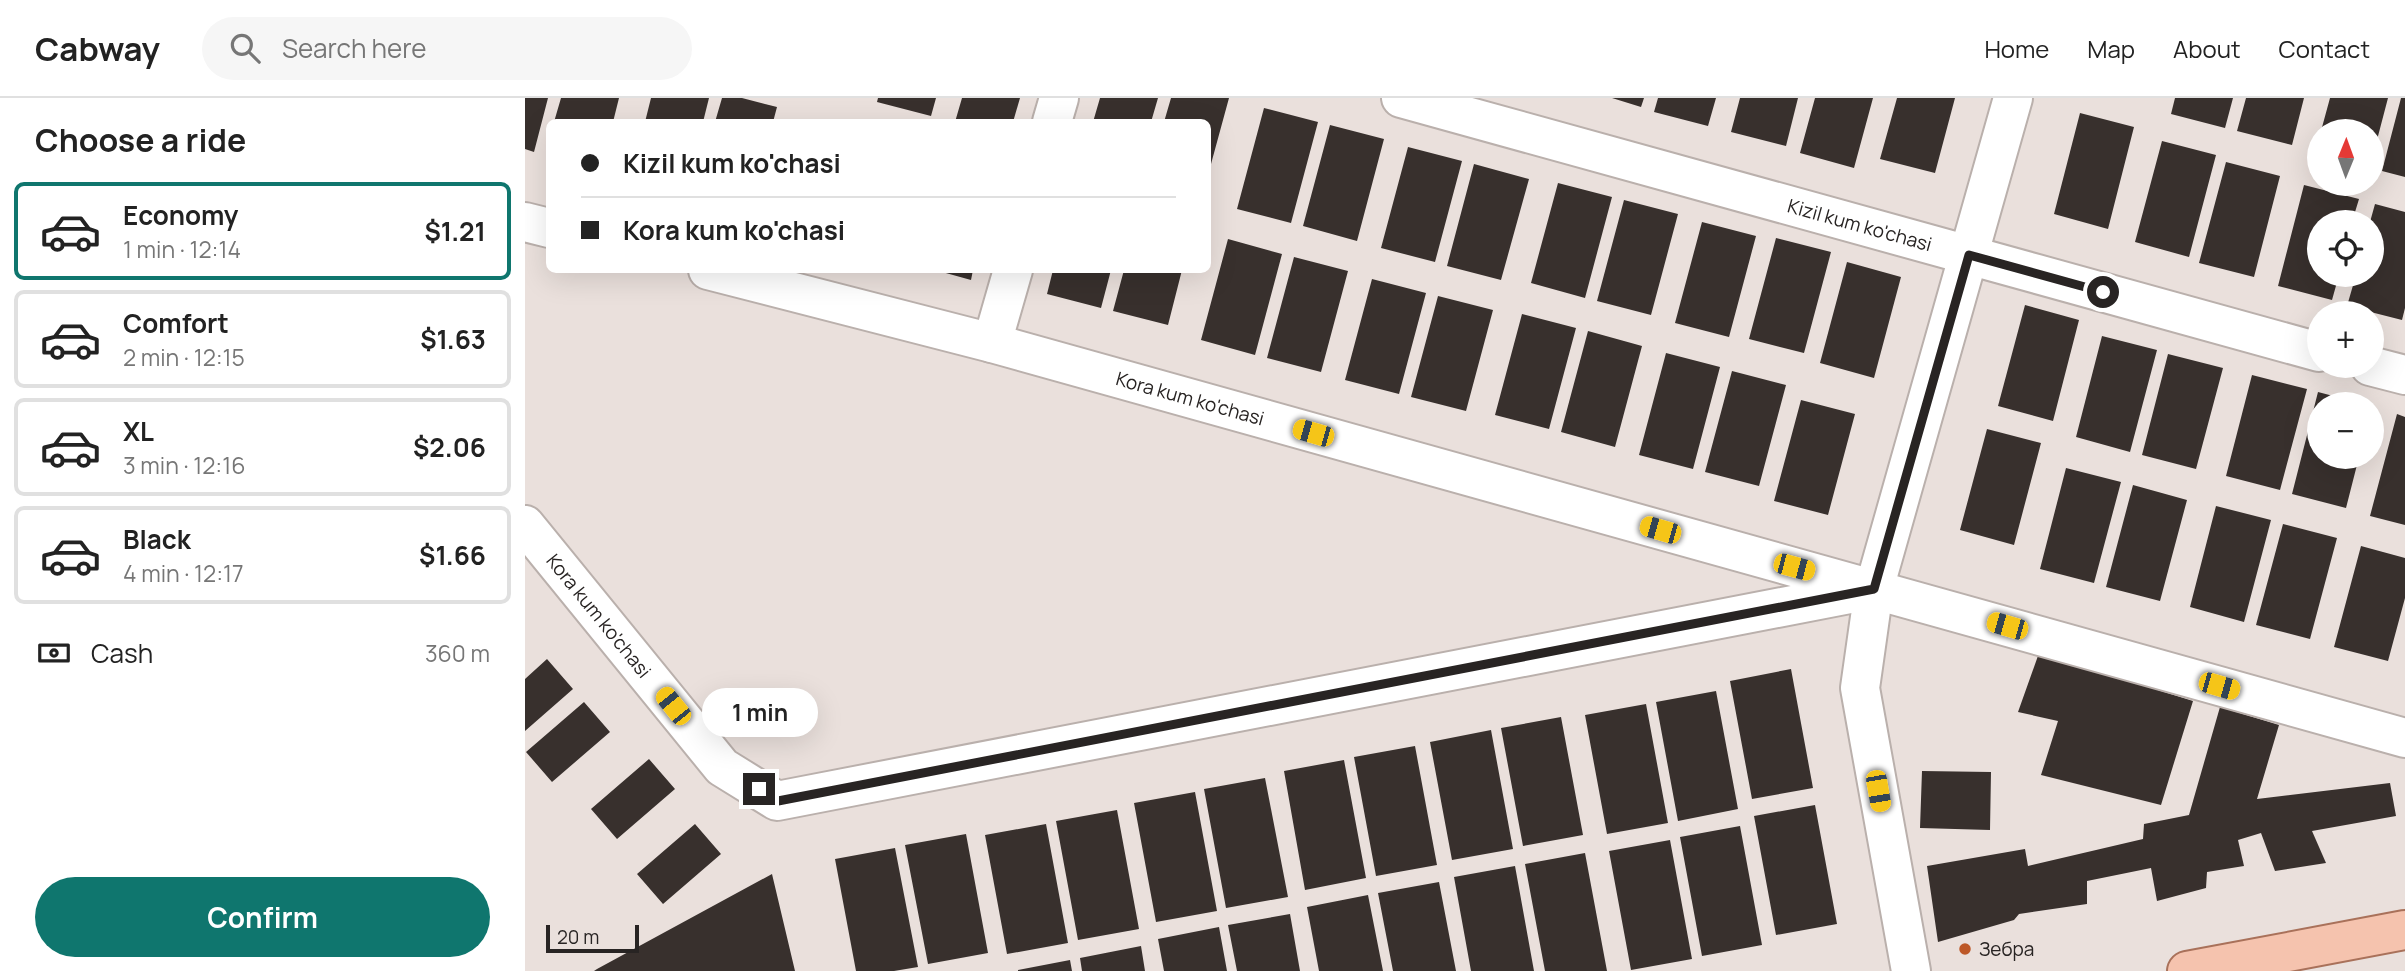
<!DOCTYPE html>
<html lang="en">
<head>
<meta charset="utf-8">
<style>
  body { margin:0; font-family:Manrope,sans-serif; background:#f6f6f6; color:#222; height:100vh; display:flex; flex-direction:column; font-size:26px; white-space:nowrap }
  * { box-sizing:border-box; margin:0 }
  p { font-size:23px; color:#767676 }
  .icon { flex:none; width:38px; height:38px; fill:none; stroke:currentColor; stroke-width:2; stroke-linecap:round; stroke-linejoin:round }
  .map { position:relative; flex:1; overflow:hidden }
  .drawer { display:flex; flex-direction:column; background:#fff; width:525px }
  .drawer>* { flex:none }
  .guide { position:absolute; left:21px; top:21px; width:665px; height:154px; border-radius:10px; box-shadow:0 7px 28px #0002; display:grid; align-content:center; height:154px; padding:0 35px; background:#fff }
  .needle { width:46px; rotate:1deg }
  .buttons { position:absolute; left:1782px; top:21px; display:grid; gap:14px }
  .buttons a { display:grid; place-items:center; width:77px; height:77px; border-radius:50%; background:#fff; box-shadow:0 7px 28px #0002; font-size:35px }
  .scale { position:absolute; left:21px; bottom:18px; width:93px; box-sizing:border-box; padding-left:7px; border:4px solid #282423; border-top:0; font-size:19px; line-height:24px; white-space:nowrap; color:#282423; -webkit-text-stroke:5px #eae0dc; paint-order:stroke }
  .end { position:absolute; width:32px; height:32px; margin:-16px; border:9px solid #282423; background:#fff; box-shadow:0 0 0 4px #fff }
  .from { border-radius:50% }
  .bubble { position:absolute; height:49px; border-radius:24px; background:#fff; box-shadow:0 7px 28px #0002; font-size:23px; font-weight:700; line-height:49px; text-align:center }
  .car { position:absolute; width:21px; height:42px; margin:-21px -10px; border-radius:9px; box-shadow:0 0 5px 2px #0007; background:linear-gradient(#f5c518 24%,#345 0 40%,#f5c518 0 76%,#345 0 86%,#f5c518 0) }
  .guide b { display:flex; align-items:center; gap:24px; height:66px; font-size:26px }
  .guide b+b { border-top:2px solid #e0e0e0 }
  .guide i { width:18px; height:18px; background:#222 }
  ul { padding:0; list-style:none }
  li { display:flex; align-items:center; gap:21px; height:98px; margin:0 14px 10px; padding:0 21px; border:4px solid #e0e0e0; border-radius:10px }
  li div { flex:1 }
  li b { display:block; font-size:26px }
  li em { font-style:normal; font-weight:700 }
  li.selected { border-color:#0f766e }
  li>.icon { width:63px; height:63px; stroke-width:1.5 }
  h2 { padding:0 35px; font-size:32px; line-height:84px }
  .pay { display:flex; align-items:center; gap:18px; height:77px; padding:0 35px; font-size:26px }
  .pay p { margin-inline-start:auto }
  .action { display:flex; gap:14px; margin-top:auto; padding:14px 35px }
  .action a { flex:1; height:80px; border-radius:42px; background:#0f766e; color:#fff; font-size:28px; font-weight:700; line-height:80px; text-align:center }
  header { display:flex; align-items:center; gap:42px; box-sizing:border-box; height:98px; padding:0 35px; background:#fff; border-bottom:2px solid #e0e0e0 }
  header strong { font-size:33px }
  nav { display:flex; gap:38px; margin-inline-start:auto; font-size:24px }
  .search { width:490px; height:63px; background:#f6f6f6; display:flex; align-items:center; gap:18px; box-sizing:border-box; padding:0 24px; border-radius:38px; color:#767676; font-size:26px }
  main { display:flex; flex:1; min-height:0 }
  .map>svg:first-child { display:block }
</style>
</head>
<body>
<header>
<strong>Cabway</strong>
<div class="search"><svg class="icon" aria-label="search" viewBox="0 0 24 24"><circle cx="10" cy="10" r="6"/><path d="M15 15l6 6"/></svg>Search here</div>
<nav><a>Home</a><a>Map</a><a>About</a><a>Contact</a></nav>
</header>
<main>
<section class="drawer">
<h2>Choose a ride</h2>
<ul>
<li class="selected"><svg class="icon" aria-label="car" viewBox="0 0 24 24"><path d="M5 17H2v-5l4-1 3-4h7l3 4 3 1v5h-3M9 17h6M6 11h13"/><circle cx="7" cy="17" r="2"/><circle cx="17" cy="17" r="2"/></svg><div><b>Economy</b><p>1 min · 12:14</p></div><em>$1.21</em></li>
<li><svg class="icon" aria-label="car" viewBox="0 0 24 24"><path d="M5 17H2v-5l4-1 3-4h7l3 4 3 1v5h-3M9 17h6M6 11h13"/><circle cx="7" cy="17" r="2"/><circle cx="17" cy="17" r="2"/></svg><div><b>Comfort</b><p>2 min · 12:15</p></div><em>$1.63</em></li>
<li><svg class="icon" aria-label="car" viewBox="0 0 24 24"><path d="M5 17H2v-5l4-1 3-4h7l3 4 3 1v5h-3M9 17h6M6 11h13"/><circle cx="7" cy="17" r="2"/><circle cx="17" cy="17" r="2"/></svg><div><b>XL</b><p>3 min · 12:16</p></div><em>$2.06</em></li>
<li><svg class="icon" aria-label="car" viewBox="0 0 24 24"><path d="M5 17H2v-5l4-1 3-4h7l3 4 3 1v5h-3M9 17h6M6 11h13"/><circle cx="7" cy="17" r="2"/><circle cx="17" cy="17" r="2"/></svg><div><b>Black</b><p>4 min · 12:17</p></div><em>$1.66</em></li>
</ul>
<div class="pay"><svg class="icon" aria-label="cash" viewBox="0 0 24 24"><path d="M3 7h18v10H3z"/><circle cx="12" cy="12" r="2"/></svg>Cash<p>360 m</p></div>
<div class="action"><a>Confirm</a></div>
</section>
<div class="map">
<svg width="1880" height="873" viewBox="0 0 1880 873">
  <rect width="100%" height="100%" fill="#eae0dc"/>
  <path fill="#38302d" d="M0 0H23L9 54 0 51Z
    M36 0H94L88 24H29Z
    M126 0H184L178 24H120Z
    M197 0H217L252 9 248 24H190Z
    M353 0H411L406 18 352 4Z
    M437 0H495L488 24H430Z
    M575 0H633L626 24H568Z
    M646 0H704L683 77 682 24H639Z
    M1087 0H1119L1116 9Z
    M1133 0H1191L1183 28 1129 14Z
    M1215 0H1273L1261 48 1206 34Z
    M1290 0H1348L1329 70 1275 55Z
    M1372 0H1430L1410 75 1355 61Z
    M1650 0H1708L1700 30 1646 16Z
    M1721 0H1779L1767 47 1712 33Z
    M1805 0H1863L1847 61 1846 33H1796Z
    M1876 0H1880V79L1857 73Z
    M739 10 793 24 766 125 712 111Z
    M1555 15 1609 29 1583 131 1529 116Z
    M805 27 859 41 832 143 778 128Z
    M1637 43 1691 57 1664 159 1610 144Z
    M883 49 937 63 910 164 856 150Z
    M1701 64 1755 78 1729 179 1674 165Z
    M949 66 1004 81 976 182 922 168Z
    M1033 85 1087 99 1060 200 1006 185Z
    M1779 87 1834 101 1827 124H1794V177H1814L1807 202 1753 188Z
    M1099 102 1153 116 1126 217 1072 203Z
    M1850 106 1880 114V210L1877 222 1822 208 1831 177H1846L1845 124Z
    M1177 124 1231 138 1204 239 1150 225Z
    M1251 140 1306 154 1279 255 1224 241Z
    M703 141 757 156 730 257 676 242Z
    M769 159 823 173 796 274 742 260Z
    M1322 164 1376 179 1349 280 1295 265Z
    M410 172H448L446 182Z
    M528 172H586L576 210 522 196Z
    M599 172H657L643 227 588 213Z
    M847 181 901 195 874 296 820 282Z
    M913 198 968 212 941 313 886 299Z
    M1500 207 1554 222 1528 323 1473 308Z
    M997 216 1051 230 1024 331 970 317Z
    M1063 233 1117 248 1090 349 1036 334Z
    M1577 238 1632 252 1605 354 1551 339Z
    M1141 255 1195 269 1168 371 1114 357Z
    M1643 256 1698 270 1671 371 1617 357Z
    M1207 273 1261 287 1234 388 1180 374Z
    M1727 277 1782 291 1755 392 1701 378Z
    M1793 294 1835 305 1794 306V359H1834L1821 410 1767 396Z
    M1276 302 1330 316 1303 417 1249 403Z
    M1872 316 1880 319V427L1845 418Z
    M1462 331 1516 345 1489 447 1435 432Z
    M1541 370 1596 384 1569 485 1515 471Z
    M1608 387 1662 402 1635 503 1581 489Z
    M1691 408 1746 422 1719 524 1665 509Z
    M1758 426 1812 440 1785 541 1731 527Z
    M1836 448 1880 460V500L1863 563 1809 549Z
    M1514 555 1668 603 1636 707 1516 677 1533 623 1493 614Z
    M22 561 48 591 0 633V581Z
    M1266 571 1288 690 1227 701 1205 583Z
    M1191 593 1213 711 1153 723 1131 604Z
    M59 604 85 634 27 684 1 654Z
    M1121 606 1143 725 1082 736 1060 617Z
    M1695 609 1754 627 1732 701 1865 685 1871 718 1787 733 1801 765 1750 773 1736 735 1713 742 1719 768 1682 774 1681 790 1632 803 1626 770 1562 783V806L1494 816 1489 822 1413 844 1402 768 1500 751 1503 768 1618 741 1619 726 1664 717Z
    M1036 619 1058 737 998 748 976 630Z
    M966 632 988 751 927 762 905 644Z
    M890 648 912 767 851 778 829 659Z
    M124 661 150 691 92 741 66 711Z
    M819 662 841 780 780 792 759 673Z
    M1397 673 1466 674 1465 732 1395 730Z
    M740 680 763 799 701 810 679 691Z
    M670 694 692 813 631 824 609 705Z
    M1290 707 1312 826 1251 837 1229 718Z
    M592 712 614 831 553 842 531 723Z
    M170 726 196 756 138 806 112 776Z
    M521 726 543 845 482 856 460 737Z
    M1215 728 1237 847 1177 858 1155 739Z
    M441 736 463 855 403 866 380 747Z
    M1145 742 1167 861 1106 872 1084 753Z
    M370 750 393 869 369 873H331L310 761Z
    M1060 755 1082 873H1020L1000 766Z
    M990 768 1009 873H946L929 779Z
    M247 776 270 873H69L72 871Z
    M914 784 931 873H868L853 795Z
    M843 797 858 873H794L782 809Z
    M765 816 775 873H712L703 827Z
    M694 829 702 873H639L633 841Z
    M616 848 620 873H557L555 860Z
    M545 862 547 873H493V872Z"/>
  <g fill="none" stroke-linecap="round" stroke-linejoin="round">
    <g stroke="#bab0ac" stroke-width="42">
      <g id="minor">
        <path id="s1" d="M876 0 1794 254"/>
        <path d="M527 24 534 0"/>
        <path d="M0 124 24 130"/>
        <path id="s2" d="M183 172 467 245 1880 640"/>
        <path d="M467 245 488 172"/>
        <path d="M1845 268 1880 277"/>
        <path id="s3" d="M0 427 197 669 252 703 1340 493"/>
        <path d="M1386 873 1335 590 1349 491 1488 0"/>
      </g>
    </g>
    <g stroke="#a9715a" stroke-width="42">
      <path id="major" d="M1662 873 1880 832"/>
    </g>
    <use href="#minor" stroke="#fff" stroke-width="38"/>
    <use href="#major" stroke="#f5c3ae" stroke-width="38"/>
  </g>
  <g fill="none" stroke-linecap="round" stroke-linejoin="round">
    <path stroke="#282423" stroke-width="9" d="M234 691 253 703 1349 491 1444 157 1578 194"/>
  </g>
  <circle fill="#bd5827" stroke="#eae0dc" stroke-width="2.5" cx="1440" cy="851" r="7"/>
  <g text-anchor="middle" stroke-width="7" stroke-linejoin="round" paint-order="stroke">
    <g font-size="19" fill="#282423" stroke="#eae0dc">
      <text dy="7" stroke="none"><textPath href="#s1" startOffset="476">Kizil kum ko'chasi</textPath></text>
      <text dy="7" stroke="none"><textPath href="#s2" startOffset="499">Kora kum ko'chasi</textPath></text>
      <text dy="7" stroke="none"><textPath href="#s3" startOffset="117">Kora kum ko'chasi</textPath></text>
    </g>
    <g font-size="19" fill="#282423" stroke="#eae0dc" text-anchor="start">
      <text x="1454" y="858">Зебра</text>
    </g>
  </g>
</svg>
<div class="buttons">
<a><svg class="needle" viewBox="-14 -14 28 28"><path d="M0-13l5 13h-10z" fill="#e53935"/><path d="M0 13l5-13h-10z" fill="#767676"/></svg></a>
<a><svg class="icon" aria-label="locate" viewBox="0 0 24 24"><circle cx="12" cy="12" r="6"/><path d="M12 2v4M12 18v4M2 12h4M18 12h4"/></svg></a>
<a>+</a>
<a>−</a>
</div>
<div class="scale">20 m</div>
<i class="end from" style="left:1578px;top:194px"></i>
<i class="end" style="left:234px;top:691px"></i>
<div class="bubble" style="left:177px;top:590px;width:116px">1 min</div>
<i class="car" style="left:788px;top:335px;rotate:286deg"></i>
<i class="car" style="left:1135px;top:432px;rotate:286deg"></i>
<i class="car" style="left:1269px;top:469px;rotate:105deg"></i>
<i class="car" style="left:1482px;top:528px;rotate:286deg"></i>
<i class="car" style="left:1694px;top:588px;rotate:106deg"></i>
<i class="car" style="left:148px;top:608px;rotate:321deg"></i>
<i class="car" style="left:1353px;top:693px;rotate:170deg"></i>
<div class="guide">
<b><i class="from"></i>Kizil kum ko'chasi</b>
<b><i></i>Kora kum ko'chasi</b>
</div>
</div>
</main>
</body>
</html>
